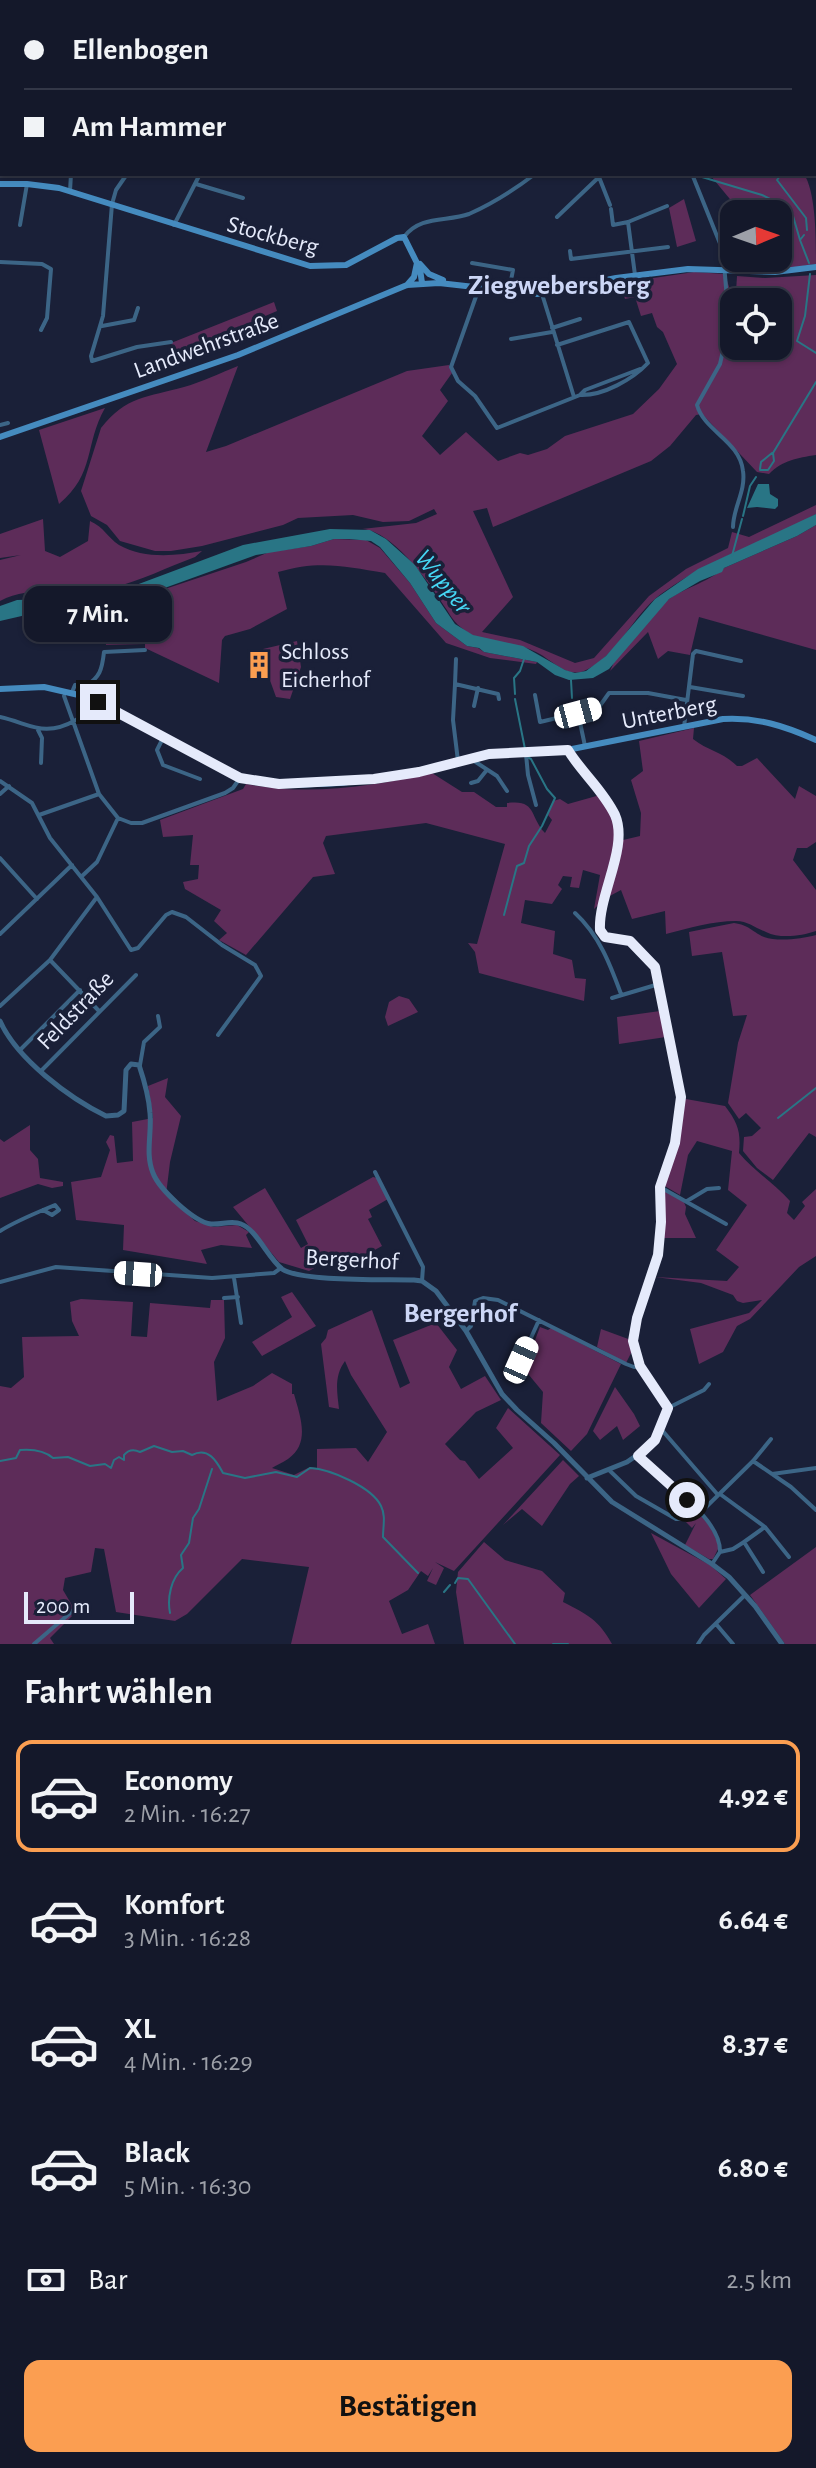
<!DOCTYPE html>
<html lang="de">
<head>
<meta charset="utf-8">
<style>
  body { margin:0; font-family:"Alegreya Sans",sans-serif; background:#212536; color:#f1f3f6; height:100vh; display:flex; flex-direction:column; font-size:30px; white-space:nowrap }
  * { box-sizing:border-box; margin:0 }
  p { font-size:26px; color:#9da0a8 }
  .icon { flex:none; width:44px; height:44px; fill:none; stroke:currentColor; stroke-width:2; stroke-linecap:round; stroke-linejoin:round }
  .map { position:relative; height:1644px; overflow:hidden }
  .details { display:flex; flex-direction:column; background:#14182a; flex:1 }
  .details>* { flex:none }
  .hud { position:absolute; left:0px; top:0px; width:816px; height:176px; box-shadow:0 2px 6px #0004,0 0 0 2px #333747; display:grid; align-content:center; height:176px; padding:0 24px; background:#14182a }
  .needle { width:52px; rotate:88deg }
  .tools { position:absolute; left:720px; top:200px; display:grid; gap:16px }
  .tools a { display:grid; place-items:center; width:72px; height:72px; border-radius:16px; background:#14182a; box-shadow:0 2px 6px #0004,0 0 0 2px #333747; font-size:40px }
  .scale { position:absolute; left:24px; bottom:20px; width:110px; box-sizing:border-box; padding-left:8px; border:4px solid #e5eafb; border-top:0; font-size:22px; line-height:28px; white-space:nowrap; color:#e5eafb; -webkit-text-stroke:6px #1a2038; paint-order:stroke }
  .end { position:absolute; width:36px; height:36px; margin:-18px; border:10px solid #e5eafb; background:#111; box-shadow:0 0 0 4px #111 }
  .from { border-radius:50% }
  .bubble { position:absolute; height:56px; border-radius:16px; background:#14182a; box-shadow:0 2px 6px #0004,0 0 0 2px #333747; font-size:26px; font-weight:600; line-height:56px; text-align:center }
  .car { position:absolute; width:24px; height:48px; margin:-24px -12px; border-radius:10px; box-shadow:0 0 6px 2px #0007; background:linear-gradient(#fff 24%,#345 0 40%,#fff 0 76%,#345 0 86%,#fff 0) }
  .hud b { display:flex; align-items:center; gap:28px; height:76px; font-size:30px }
  .hud b+b { border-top:2px solid #333747 }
  .hud i { width:20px; height:20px; background:#f1f3f6 }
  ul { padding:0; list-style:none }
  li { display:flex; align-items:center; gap:24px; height:112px; margin:0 16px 12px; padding:0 8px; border:4px solid transparent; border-radius:16px }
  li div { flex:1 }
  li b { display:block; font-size:30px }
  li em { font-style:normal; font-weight:600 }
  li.current { border-color:#fb9e51 }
  li>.icon { width:72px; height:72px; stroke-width:1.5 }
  h2 { padding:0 24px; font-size:36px; line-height:96px }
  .pay { display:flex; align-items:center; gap:20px; height:88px; padding:0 24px; font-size:30px }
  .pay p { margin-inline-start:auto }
  .action { display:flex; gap:16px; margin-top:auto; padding:16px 24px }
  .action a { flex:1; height:92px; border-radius:16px; background:#fb9e51; color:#111; font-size:32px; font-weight:600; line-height:92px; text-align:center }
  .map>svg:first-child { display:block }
</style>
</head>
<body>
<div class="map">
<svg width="816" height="1644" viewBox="0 0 816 1644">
  <rect width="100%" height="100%" fill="#1a2038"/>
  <path fill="#5d2c59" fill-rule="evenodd" d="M0 0H328L2 2 0 40Z
    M535 0H816V69L814 70V2H535Z
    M804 174C816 193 816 238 816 264L790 268 780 228 778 227V214H737L734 204 710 175Z
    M684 199 696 241 677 247 669 208Z
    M694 272 725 274 730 290 736 292 737 276 765 278 816 275V455C797 458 783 460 769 474L757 472 702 414 696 415 670 446 651 461 493 527 487 508 473 511 513 597 482 632 520 640 575 663 594 658 649 596 686 569 728 548 732 532 749 537 816 505V514C764 543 710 558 661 594 632 615 618 657 584 671 566 678 551 659 536 652 516 642 492 644 472 635 461 629 453 621 447 610 431 585 394 531 362 529L416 523 437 514 434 509 409 521 383 522 353 515 298 518 283 525 202 546 171 551H155L120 541 107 525 91 516 81 491 101 428C126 396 148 397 184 387 202 382 220 373 238 366L206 452 226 446 407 371 449 365 452 373 440 390 448 401 422 436 440 455 466 432 498 461 520 453 528 455 547 449 565 436 633 414 659 389 677 364 663 332 657 327 652 313 641 316 635 297 625 299 620 283ZM734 302H778V346H734Z
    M274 302 277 311 176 354 171 343Z
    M105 408C84 445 96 473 59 504L39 430Z
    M43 519 45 551 60 557 88 541 90 521C105 528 107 537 119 545 143 559 176 556 202 551L195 557C168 567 140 581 112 588 76 597 34 583 0 601V560L21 555 0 558V534Z
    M816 525V650L699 617 690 655 668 651 658 659 648 632 610 671 615 660C630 642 650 612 669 599 685 588 712 580 724 568L797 536Z
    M334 539 366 540 380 548 410 583 436 623 467 646 478 648 484 652 537 662 536 664 490 658 446 643 385 573C345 566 318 560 278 572L287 609 250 629 225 636 222 640 219 683 145 648V644L106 645 105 625 144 624 146 643 147 633 163 626 151 629 145 609 164 604 169 616 165 589 246 562 269 552 311 546Z
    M297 641 301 667 290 699 276 697 267 672 270 660 263 649Z
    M694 728 693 739C708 751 722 751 737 766H742L757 758 795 799 799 786 816 796V842L807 848H797L793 860 816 890V931C801 936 780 939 766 932 755 928 748 921 736 921 713 921 689 928 666 934L665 911 632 919 621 890 606 898 594 909 600 875 583 870 579 888 570 887 572 877 563 876 558 885 562 889 552 904 525 900 521 923 555 931 553 954 572 960 575 978 586 979 584 1001 479 973 475 952 468 943 477 944 505 844 426 823 326 836 323 843 335 874 313 877 246 955 219 940 227 933 214 921 221 910 185 889 183 882 198 879 199 865H190L193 835 163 837 160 820 243 789 246 784C308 796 370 787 432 773L462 792H474L496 807H507V803C537 799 529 816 545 833L552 820 548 815 553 801 560 799 568 804 600 795 613 816 620 841 623 840 640 836 641 813 631 780 643 771 639 741Z
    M734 923C749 925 751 931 764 937 778 942 801 939 816 935V1137L809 1133 773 1180 757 1168 743 1151 744 1137 752 1136 761 1128 746 1113 739 1119 728 1103 738 1043 747 1015 733 1016 722 952 692 956 689 932Z
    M399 996 409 999 418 1012 388 1026 385 1017 389 1002Z
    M660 1011 666 1037 619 1044 617 1017Z
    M168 1078 165 1097 181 1116 170 1162 166 1195 195 1221 214 1227 237 1225 249 1232 246 1235 252 1248 221 1245 201 1250 207 1264 123 1250 124 1225 76 1220 71 1182 101 1177 110 1150 106 1142 110 1135 114 1136 117 1163 133 1161 132 1122 153 1118 148 1086Z
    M686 1099 725 1106C738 1123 741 1132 739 1153 754 1171 774 1183 790 1201L787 1213 794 1220 805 1206 802 1202 816 1189V1256L799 1267 750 1319 737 1326 723 1352 699 1364 690 1329 749 1313 762 1300 743 1303 737 1301 733 1295 701 1283 655 1277 727 1281 739 1267 716 1250 747 1205 728 1190 732 1151 697 1141 688 1155 680 1195 663 1185 679 1137 683 1101Z
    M30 1125V1150L38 1159 40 1178 63 1182V1186L52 1188 38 1184 0 1198V1139L4 1142Z
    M373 1177 377 1178 388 1199 369 1210 372 1217 368 1219 382 1246 351 1263 341 1253 309 1271 279 1262 233 1207 265 1188 301 1248 308 1244 296 1220Z
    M665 1191 683 1200 686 1207 685 1214 696 1238H664L662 1192Z
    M292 1292 316 1326 262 1356 252 1342 292 1317 281 1297Z
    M81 1299 133 1302 131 1336 147 1337 150 1303 210 1308 211 1300H224L225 1338 214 1362 217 1401 253 1386 272 1373 292 1384V1394H294C300 1416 311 1443 288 1459 282 1463 276 1465 272 1468L294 1475 310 1467 317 1468V1449L356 1448 368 1462 387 1432 351 1375 345 1361C334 1376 337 1391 339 1409L329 1407 321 1344 326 1338 328 1330 372 1310 400 1388 410 1383 393 1340 436 1323 457 1350 449 1367 461 1389 485 1376 501 1400 476 1412 445 1444 460 1460 465 1461 479 1479 513 1448 496 1428 508 1408 560 1455 454 1571 435 1562 444 1568 436 1585 427 1581 433 1568 428 1576 421 1571 408 1590 389 1601 402 1634 428 1624 435 1644H291L309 1567 242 1559 187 1614 175 1621 116 1612 104 1549 95 1548 91 1572 65 1578 63 1590 76 1612 50 1638 54 1644H0V1386L11 1388 24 1377 22 1337 79 1336 72 1321 70 1302Z
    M540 1327 548 1330 551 1328 621 1364 587 1434 571 1451 541 1423 543 1392 524 1369Z
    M601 1329 631 1340 632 1351 626 1363 597 1347Z
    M615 1387 634 1414 640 1426 623 1440 617 1426 600 1440 593 1431Z
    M563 1460 579 1476 570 1484 542 1526 522 1509 503 1525Z
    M692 1510C706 1517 714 1532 719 1547L713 1559H709L685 1545 696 1523 692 1528 683 1519Z
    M651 1533 710 1565 726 1579 699 1608 671 1574Z
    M484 1542 505 1560 542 1571 565 1593 563 1602C588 1615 598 1619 612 1644H464L456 1592 458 1572Z
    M816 1547V1644H785L750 1595Z"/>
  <path fill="#297585" d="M758 484H769L770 494 778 499V506L775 509 757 507 747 508Z
    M816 514V525L797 536 724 568 722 572 700 581 669 599 609 669 593 678 569 680 555 675 537 662 484 652 479 648 467 646 436 623 410 583 380 547 371 541 349 539H334L311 546 256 555 112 607 68 612H39L0 621V606L17 600 78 598 120 591 243 545 330 529 370 530 386 539 415 565 455 624 473 635 523 646 565 670 575 673 586 671 606 656 655 599 698 569Z"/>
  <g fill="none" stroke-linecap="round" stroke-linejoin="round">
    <path stroke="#297585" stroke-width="2" d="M777 174 780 176 777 180 806 218 807 230
      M702 177 762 195 782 205 793 216 800 240
      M804 235 800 240 809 263
      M810 274 805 316 797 341 816 353
      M760 469 761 462 772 453
      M760 470H768L774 461 773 453 816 382
      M743 516 750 486 756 477
      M732 556 742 519
      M571 680 572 698
      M515 694 514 678 520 671 524 659
      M515 699 525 749
      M504 915 517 866 524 863 529 846 542 826 555 798 547 789 531 759 527 757
      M778 1118 816 1088
      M0 1461 16 1458 20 1450C32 1449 45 1451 53 1458L68 1457 90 1466 105 1464 111 1468 114 1460 119 1457 124 1460V1455C129 1449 134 1449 140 1452L154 1446 172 1452 183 1451 192 1455C208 1447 216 1460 223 1473L245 1478 276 1472 297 1477 310 1468C330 1469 372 1487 381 1506 386 1516 383 1526 383 1537L418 1573
      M455 1583 458 1578 468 1579 515 1644
      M444 1592 450 1585
      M170 1613C167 1598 171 1578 183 1568L181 1555 189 1543 193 1518 199 1509 212 1469
      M553 1644H568"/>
    <path stroke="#3c6586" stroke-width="4" d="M0 125H2
      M127 174 116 190 112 204 103 316 91 356 92 361 137 347 171 342
      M692 174 723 251 729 324 720 364 697 405C704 431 740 441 743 471 746 491 733 508 733 527
      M599 177 610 205
      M196 184 243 198
      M70 191 71 174
      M611 209 613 225 628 222 667 206
      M557 217 599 177 605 174
      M628 222 635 275
      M20 225 27 184
      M174 225 200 174
      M404 237C420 215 447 222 469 214 494 203 514 190 535 174
      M570 251 571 259 668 247
      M0 262 42 264 51 269 47 318 41 330
      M472 263 513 270 509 291
      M479 288 451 367 458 381 475 396 497 428 580 395C603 396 633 379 648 363L629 322 557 345
      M542 294 574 397
      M102 326 134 320 138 308
      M552 328 580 319
      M511 339 552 332
      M580 395 585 390 640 369
      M0 425 8 423
      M455 684 456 659
      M690 687 743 696
      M72 692 75 685 85 687C100 677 102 670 104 652L145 650
      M535 695 540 722 578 713 585 746
      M64 696 99 794 118 818 131 823H142L225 793 233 788 240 778
      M474 706 478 688
      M578 713 599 707 609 693H648L686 700
      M0 717C31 724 44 738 76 720 84 715 92 712 97 704
      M684 727 693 654 696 651 741 661
      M38 730 42 738 41 763
      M163 738 157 750 163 765 200 779
      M526 754 528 775 536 805
      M471 759 497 776 507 791
      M458 761 453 720 455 684 498 694 499 699
      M0 781 32 803 50 838 97 897 131 950 138 948 166 915 172 912 186 917 222 945 255 965 261 976 218 1035
      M471 783 478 781 486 771
      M0 794 9 786
      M39 815 99 794
      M0 858 37 899
      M81 877 97 862 118 818
      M575 913C599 935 610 964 621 994
      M0 934 72 865
      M50 960 99 1011
      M612 998 659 984
      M0 1006 50 960 97 897
      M20 1050 80 990
      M140 1065 144 1042 160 1027 158 1016
      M41 1071 136 975
      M375 1172 423 1267 422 1281
      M660 1187 726 1224
      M687 1201 707 1189 719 1188
      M0 1231C18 1220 36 1213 55 1205L59 1210 52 1215 43 1210
      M234 1278 241 1323
      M0 1282 56 1267 212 1278 274 1273 281 1268
      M224 1298 238 1297
      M466 1331 471 1326 475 1301 483 1298 498 1300 626 1364 634 1367 640 1366
      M519 1371 521 1360 539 1320
      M668 1408 704 1390 709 1384
      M661 1429 718 1495
      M638 1456C660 1481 721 1516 720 1552L712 1564
      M753 1461 791 1487 816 1510
      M609 1470 636 1496 676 1519H682L693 1506
      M772 1474 816 1468
      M720 1494 765 1527 789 1557
      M701 1512 753 1461 771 1439
      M720 1552 733 1549 744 1542
      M763 1572 744 1542 765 1527
      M716 1624 733 1644
      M34 1644 76 1608
      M698 1644 704 1635 745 1595"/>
    <path stroke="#3c6586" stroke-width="5" d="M568 750C585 780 619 801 618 839L600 922 601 933 605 937 630 941 655 967 681 1097 675 1143 660 1187 661 1222 658 1255 637 1318 633 1341 640 1366 664 1399 667 1412 655 1440 649 1447 627 1462 587 1478
      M0 1021C17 1059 69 1098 106 1116L118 1115 124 1111 126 1070 131 1064 139 1065C144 1080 149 1098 150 1113 152 1133 145 1154 153 1173 159 1189 194 1222 211 1224 221 1225 232 1220 241 1224 256 1229 268 1258 282 1269 301 1282 387 1279 414 1280L422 1281 436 1291 466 1331 502 1394 517 1410 554 1443 612 1502 712 1564 729 1577 755 1606 782 1644"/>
    <path stroke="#458bbf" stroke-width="6" d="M0 184H27L59 188 310 266 346 265 397 238 404 237 420 269 422 283
      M420 264 429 274 443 280
      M407 285 414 277 417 263
      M0 437 238 355 407 285 439 283 537 294 616 278 688 269 775 272 816 267
      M0 689 44 687 83 696 240 778 288 785 340 783 396 776 489 754 562 751 723 719C757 717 785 726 816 740"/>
  </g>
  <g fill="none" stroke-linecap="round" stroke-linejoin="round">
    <path stroke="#e5eafb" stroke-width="10" d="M98 702 240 778 279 784 374 779 419 772 489 754 568 750C582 773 603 790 615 815 629 847 598 895 600 930L605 937 630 941 655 967 681 1097 675 1143 660 1187 661 1222 658 1255 637 1318 633 1341 640 1366 668 1408 655 1440 638 1456 687 1500"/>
  </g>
  <defs>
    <g id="building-bare" transform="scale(2.16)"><path d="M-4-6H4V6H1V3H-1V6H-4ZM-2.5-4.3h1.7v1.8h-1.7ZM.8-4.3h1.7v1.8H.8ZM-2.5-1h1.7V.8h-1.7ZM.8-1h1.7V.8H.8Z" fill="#fb9e51" stroke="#1a2038" stroke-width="2.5" paint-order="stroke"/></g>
  </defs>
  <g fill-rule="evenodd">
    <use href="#building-bare" x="259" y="665"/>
  </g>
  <g text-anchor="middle" stroke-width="7" stroke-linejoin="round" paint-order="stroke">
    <g font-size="24" fill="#e5eafb" stroke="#1a2038">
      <text transform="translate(273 235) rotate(15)" y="8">Stockberg</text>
      <text transform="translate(206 345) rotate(-20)" y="8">Landwehrstraße</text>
      <text transform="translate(669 712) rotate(-11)" y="8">Unterberg</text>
      <text transform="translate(75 1010) rotate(-46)" y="8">Feldstraße</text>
      <text transform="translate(352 1259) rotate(3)" y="8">Bergerhof</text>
    </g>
    <g font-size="24" fill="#e5eafb" stroke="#1a2038" text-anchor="start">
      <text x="281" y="659">Schloss<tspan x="281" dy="28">Eicherhof</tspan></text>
    </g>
    <g font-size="26" font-style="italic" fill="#46d7f5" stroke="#1a2038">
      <text transform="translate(444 581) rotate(51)" y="9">Wupper</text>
    </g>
    <g font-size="28" font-weight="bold" fill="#ccd6f6" stroke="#1a2038">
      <text x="559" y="294">Ziegwebersberg</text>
      <text x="460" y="1322">Bergerhof</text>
    </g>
  </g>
</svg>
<div class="tools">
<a><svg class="needle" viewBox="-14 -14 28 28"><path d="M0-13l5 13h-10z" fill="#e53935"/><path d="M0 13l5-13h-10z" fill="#9da0a8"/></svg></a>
<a><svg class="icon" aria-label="locate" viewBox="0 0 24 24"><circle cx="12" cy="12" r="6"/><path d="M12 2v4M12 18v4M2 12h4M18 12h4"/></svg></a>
</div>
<div class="scale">200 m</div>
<i class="end from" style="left:687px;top:1500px"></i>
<i class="end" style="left:98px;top:702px"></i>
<div class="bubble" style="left:24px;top:586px;width:148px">7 Min.</div>
<i class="car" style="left:578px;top:713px;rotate:75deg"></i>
<i class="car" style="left:138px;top:1274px;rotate:274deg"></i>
<i class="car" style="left:521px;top:1360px;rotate:24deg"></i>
<div class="hud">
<b><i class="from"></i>Ellenbogen</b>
<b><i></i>Am Hammer</b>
</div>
</div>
<section class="details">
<h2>Fahrt wählen</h2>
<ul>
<li class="current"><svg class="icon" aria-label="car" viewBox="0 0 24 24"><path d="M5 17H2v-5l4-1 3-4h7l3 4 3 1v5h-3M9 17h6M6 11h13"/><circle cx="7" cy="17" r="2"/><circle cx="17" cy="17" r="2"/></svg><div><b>Economy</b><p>2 Min. · 16:27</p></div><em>4.92 €</em></li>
<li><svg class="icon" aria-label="car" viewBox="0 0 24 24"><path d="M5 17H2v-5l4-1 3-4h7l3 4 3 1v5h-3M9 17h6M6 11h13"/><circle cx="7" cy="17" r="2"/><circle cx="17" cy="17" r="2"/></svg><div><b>Komfort</b><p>3 Min. · 16:28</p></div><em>6.64 €</em></li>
<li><svg class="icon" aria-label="car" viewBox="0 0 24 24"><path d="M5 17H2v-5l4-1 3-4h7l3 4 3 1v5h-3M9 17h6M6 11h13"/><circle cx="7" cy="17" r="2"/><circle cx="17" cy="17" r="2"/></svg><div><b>XL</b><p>4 Min. · 16:29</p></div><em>8.37 €</em></li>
<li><svg class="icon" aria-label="car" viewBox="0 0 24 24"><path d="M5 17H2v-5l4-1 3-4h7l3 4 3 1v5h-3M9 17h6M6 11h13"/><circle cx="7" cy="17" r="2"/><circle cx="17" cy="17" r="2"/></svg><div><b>Black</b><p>5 Min. · 16:30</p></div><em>6.80 €</em></li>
</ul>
<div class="pay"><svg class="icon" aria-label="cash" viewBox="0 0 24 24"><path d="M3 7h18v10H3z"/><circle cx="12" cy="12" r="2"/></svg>Bar<p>2.5 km</p></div>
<div class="action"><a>Bestätigen</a></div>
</section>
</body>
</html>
